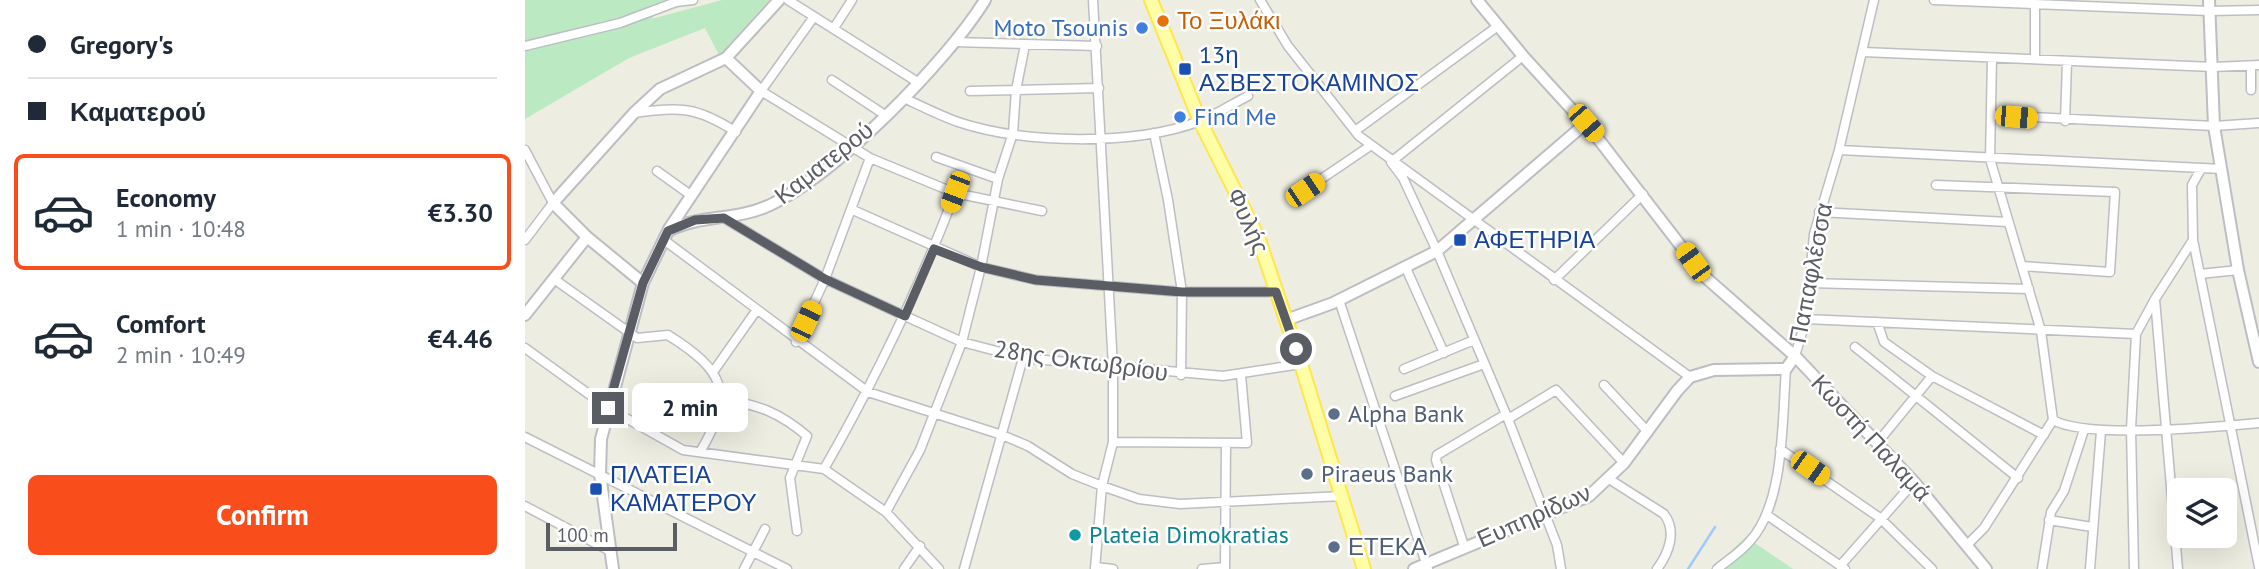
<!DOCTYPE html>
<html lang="en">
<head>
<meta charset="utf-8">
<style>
  body { margin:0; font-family:"PT Sans",sans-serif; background:#f6f6f7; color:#1f2937; height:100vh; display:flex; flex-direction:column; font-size:26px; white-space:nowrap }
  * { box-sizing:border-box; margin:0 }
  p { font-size:23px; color:#747a83 }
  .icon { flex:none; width:38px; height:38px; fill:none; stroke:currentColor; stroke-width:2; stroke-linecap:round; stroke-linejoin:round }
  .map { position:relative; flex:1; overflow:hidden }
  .details { display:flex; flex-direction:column; background:#fff; width:525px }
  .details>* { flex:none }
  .top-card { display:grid; align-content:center; height:154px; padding:0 28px; background:#fff }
  .buttons { position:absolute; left:1642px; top:478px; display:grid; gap:14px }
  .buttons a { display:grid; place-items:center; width:70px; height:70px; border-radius:10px; background:#fff; box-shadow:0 7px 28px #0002; font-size:35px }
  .scale { position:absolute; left:21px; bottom:18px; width:131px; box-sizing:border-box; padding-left:7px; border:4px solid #5a5d64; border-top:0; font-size:19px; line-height:24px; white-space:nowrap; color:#5a5d64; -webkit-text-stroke:5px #fff; paint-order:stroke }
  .end { position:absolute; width:32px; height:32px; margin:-16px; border:9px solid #5a5d64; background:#fff; box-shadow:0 0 0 4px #fff }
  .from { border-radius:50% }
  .bubble { position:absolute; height:49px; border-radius:10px; background:#fff; box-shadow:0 7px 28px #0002; font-size:23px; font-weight:700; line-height:49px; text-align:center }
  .car { position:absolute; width:21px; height:42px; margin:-21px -10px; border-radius:9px; box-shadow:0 0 5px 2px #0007; background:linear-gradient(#f5c518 24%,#345 0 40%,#f5c518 0 76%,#345 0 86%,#f5c518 0) }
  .top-card b { display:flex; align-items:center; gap:24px; height:66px; font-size:26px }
  .top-card b+b { border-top:2px solid #e0e1e3 }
  .top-card i { width:18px; height:18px; background:#1f2937 }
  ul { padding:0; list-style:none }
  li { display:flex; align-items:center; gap:21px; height:116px; margin:0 14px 10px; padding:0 14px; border:4px solid transparent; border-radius:10px }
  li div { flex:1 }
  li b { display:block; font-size:26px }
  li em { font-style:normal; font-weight:700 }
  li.current { border-color:#fa4d1c }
  li>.icon { width:63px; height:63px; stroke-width:1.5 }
  .action { display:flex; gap:14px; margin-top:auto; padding:14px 28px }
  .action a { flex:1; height:80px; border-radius:10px; background:#fa4d1c; color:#fff; font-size:28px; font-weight:700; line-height:80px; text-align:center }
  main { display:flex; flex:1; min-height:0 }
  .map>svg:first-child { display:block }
</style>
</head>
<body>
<main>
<section class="details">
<div class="top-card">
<b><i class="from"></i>Gregory's</b>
<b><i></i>Καματερού</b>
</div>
<ul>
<li class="current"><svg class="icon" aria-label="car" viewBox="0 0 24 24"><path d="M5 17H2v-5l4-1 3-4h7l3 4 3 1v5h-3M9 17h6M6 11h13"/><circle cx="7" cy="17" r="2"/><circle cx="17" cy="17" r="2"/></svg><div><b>Economy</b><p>1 min · 10:48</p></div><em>€3.30</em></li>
<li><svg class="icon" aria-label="car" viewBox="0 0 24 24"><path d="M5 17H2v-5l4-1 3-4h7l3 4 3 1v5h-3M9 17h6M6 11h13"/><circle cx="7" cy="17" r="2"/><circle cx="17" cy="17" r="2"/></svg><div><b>Comfort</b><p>2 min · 10:49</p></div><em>€4.46</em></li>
</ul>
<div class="action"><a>Confirm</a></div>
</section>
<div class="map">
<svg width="1734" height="569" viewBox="0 0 1734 569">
  <rect width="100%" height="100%" fill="#eeede1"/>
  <path fill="#bbe9c1" d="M0 0H153L144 3 126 19 197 0H244L194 55 180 28 104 58 0 119Z
    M1221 537 1268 569H1186Z"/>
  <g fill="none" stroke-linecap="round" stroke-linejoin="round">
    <path stroke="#a1c9ff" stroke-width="2.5" d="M1163 569 1190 527"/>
    <g stroke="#bcbec4" stroke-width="11">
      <path id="minor" d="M263 0 394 83
        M568 0 588 367V442L577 486 570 569
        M735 0 763 46 834 136 1165 377
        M1409 0 1684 11 1734 10
        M1510 5V59
        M288 18 236 91 345 158 430 193 517 211
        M309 28 327 0
        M429 42 572 46
        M0 46 95 23 151 2 168 0
        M1338 52 1688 67 1734 65
        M998 56 866 162 878 178 912 251 983 419 1032 545 1036 569
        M1726 66V90
        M307 80 360 115
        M445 91 574 88
        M379 98C396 106 414 115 433 122 499 144 609 146 675 121 691 115 707 104 723 96
        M109 113C155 107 171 106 211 132
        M1466 115 1689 126 1734 123
        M1540 121 1542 62
        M830 131 973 26
        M629 133 643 200 657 292 656 375
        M0 150 28 203 0 240
        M1314 150 1697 169
        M411 157 473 179
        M1676 169 1667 185 1668 240 1734 567
        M132 171 167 196
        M1411 185 1590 192 1585 272 1497 266
        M780 190 845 146
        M328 210 456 267 511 280 657 292H751
        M1294 212 1483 222
        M199 218 300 279 380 316 437 342 498 358 698 376 776 364
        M139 240 343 392 477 435 503 446 547 474 577 486 614 499 655 504 818 496
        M880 266 919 353
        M1675 274 1713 270
        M29 279 112 338 143 335C200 371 210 393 175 452
        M1029 280 1118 194
        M1285 283 1504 289
        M814 300 903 569
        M1281 319 1611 334
        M1352 322 1359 342 1407 376 1519 435
        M271 342 300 279 345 158
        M1330 347 1493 478
        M0 348 83 408 158 450 299 469 361 512 414 569
        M1270 356 1281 319 1289 234 1314 150 1349 0
        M879 369 949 340
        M188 372 231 311
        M1079 385 1123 432
        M870 396 959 364
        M198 400C233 404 255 413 282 436L265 478 272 531
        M983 419 1031 390 1099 463
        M1528 420C1561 439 1692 427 1734 423
        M0 437 262 569
        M588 442 722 443 716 375
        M1353 442 1407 376
        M1255 449 1355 518 1407 569
        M299 469C350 380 394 289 430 193
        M1084 479 1139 514C1152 531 1144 553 1132 569
        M0 506 83 550
        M361 512 395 450 437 342 456 267 473 179 488 133 491 90 500 45
        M1242 515 1320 569
        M1524 520 1567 527
        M1442 545 1459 528 1528 420 1516 331 1465 159 1467 58
        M939 546 911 460 912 455 981 414
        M1315 566 1389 482
        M570 567 588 569
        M219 569 240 529
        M379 569 395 546
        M439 569 498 358
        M677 569 700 567
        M700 569 701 443
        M1192 569C1203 560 1216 552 1225 541 1260 503 1257 419 1261 369
        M1517 569 1526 512 1539 491 1559 430
        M1565 569 1576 431
        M1609 569 1606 429 1611 334 1630 299
        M1653 569 1630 299 1668 240"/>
    </g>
    <g stroke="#bcbec4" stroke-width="14">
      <path id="tertiary" d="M952 0 998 56 1071 136 1179 276 1270 356 1389 482 1461 569
        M1684 0 1689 126 1713 270 1734 362
        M144 229 236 91 201 58
        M118 283 62 237 28 203 109 113 135 89 201 58 254 0
        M0 315 62 237
        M761 320 808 303 912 251 1061 123
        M88 569 75 474 76 439 118 283 143 231C175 214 211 221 245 205 311 174 422 62 460 0
        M889 569 1064 496 1099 463 1152 391 1165 377 1189 370 1261 369 1270 356"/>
    </g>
    <g stroke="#ffe64a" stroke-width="16">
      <path id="primary" d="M626 0 675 121 733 237 776 364 839 569"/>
    </g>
    <use href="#minor" stroke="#fff" stroke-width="8"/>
    <use href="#tertiary" stroke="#fff" stroke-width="10"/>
    <use href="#primary" stroke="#fffda6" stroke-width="12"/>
  </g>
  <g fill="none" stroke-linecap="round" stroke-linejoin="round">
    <path stroke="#5a5d64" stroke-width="9" d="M83 408 118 283 143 231 170 220 199 218 300 279 380 316 409 249 456 267 511 280 657 292H751L771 349"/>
  </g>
  <circle fill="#e8710a" stroke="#fff" stroke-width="2.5" cx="638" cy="21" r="7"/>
  <g fill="#3f7fe0" stroke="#fff" stroke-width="2.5">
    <circle cx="617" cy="28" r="7"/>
    <circle cx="655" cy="117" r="7"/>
  </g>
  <g fill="#1a4fb4" stroke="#fff" stroke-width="2.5">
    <rect x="653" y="62" width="14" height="14" rx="3.5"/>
    <rect x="928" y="233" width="14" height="14" rx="3.5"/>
    <rect x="64" y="482" width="14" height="14" rx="3.5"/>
  </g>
  <g fill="#5c6f8a" stroke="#fff" stroke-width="2.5">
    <circle cx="809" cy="414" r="7"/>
    <circle cx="782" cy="474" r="7"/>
    <circle cx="809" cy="547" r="7"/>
  </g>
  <circle fill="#0f9aa8" stroke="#fff" stroke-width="2.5" cx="550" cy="535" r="7"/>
  <g text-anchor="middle" stroke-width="5" stroke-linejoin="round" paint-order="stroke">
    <g font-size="24" fill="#c56008" stroke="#fff" text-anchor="start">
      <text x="652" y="29">Το Ξυλάκι</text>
    </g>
    <g font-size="24" fill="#366cbe" stroke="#fff" text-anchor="end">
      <text x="603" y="36">Moto Tsounis</text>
      <text x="669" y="125" text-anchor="start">Find Me</text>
    </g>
    <g font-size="24" fill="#164399" stroke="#fff" text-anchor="start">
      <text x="674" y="63">13η<tspan x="674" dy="28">ΑΣΒΕΣΤΟΚΑΜΙΝΟΣ</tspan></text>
      <text x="949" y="248">ΑΦΕΤΗΡΙΑ</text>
      <text x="85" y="483">ΠΛΑΤΕΙΑ<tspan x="85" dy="28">ΚΑΜΑΤΕΡΟΥ</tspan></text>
    </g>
    <g font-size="24" fill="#5a5d64" stroke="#fff">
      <text transform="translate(299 163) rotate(-38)" y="8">Καματερού</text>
      <text transform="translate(723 221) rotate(66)" y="8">Φυλής</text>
      <text transform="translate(1286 273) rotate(-79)" y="8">Παπαφλέσσα</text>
      <text transform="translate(556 361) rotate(8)" y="8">28ης Οκτωβρίου</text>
      <text transform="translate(1346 438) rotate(47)" y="8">Κωστή Παλαμά</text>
      <text transform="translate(1009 516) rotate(-24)" y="8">Ευπηρίδων</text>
    </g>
    <g font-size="24" fill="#4e5e75" stroke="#fff" text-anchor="start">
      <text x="823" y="422">Alpha Bank</text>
      <text x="796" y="482">Piraeus Bank</text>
      <text x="823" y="555">ΕΤΕΚΑ</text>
    </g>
    <g font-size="24" fill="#0d838f" stroke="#fff" text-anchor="start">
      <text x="564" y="543">Plateia Dimokratias</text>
    </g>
  </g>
</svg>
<div class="buttons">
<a><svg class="icon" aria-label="layers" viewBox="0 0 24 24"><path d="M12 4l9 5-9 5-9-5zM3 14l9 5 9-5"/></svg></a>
</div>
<div class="scale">100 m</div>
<i class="end from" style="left:771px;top:349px"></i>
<i class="end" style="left:83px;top:408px"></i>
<div class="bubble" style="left:107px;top:383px;width:116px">2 min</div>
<i class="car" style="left:1491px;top:117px;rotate:95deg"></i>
<i class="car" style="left:1061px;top:123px;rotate:139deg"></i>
<i class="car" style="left:780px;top:190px;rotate:56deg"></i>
<i class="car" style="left:430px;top:192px;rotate:201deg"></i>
<i class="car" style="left:1168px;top:262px;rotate:324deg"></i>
<i class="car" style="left:281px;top:321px;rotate:25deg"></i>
<i class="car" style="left:1285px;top:468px;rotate:125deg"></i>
</div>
</main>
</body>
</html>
